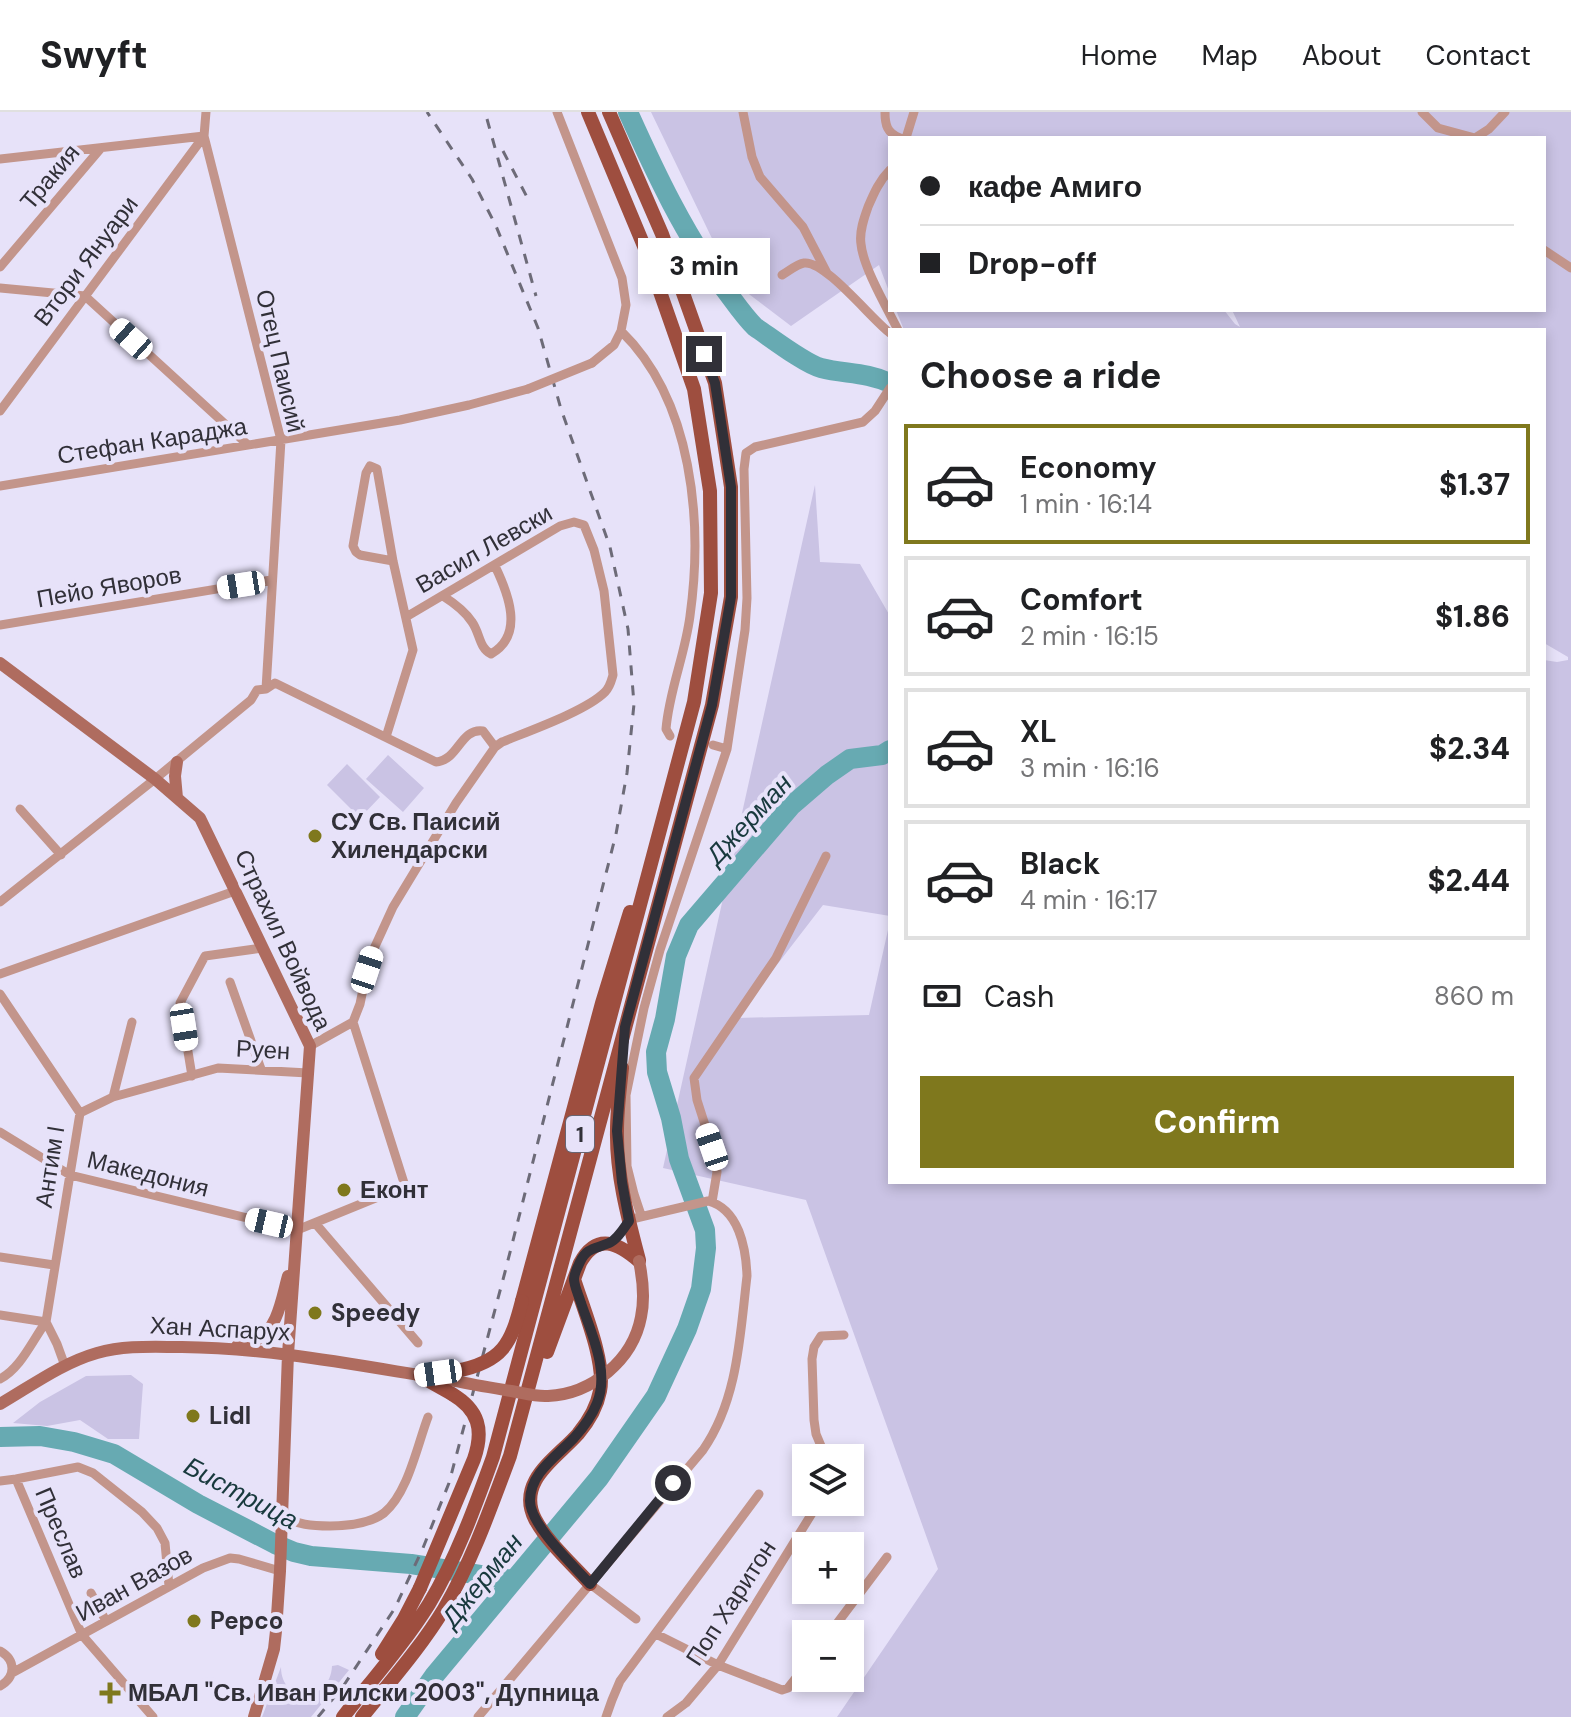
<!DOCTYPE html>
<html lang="en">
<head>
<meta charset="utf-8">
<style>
  body { margin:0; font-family:"DM Sans",sans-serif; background:#f2f2f2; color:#202124; height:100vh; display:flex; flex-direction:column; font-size:30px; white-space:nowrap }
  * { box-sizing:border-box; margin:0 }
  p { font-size:26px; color:#757577 }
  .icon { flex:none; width:44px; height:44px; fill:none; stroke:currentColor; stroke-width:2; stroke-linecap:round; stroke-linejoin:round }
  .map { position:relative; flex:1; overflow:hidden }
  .sheet { position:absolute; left:888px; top:216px; width:658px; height:856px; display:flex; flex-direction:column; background:#fff; border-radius:0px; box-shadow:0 4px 12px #0003 }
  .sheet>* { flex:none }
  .guide { position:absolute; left:888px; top:24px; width:658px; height:176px; border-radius:0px; box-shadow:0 4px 12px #0003; display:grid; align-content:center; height:176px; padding:0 32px; background:#fff }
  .fabs { position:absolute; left:792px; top:1332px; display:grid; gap:16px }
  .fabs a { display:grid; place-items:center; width:72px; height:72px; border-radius:0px; background:#fff; box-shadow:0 4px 12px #0003; font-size:40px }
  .end { position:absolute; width:36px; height:36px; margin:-18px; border:10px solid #313038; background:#fff; box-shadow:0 0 0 4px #fff }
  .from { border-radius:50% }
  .bubble { position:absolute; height:56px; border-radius:0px; background:#fff; box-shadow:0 4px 12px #0003; font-size:26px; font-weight:800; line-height:56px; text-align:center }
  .car { position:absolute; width:24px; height:48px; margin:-24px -12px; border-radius:10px; box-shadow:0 0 6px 2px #0007; background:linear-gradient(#fff 24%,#345 0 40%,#fff 0 76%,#345 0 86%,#fff 0) }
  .guide b { display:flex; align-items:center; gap:28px; height:76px; font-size:30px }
  .guide b+b { border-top:2px solid #e0e0e0 }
  .guide i { width:20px; height:20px; background:#202124 }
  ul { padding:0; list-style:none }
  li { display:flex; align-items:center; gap:24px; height:120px; margin:0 16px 12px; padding:0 16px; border:4px solid #e0e0e0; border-radius:0px }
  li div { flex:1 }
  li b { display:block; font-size:30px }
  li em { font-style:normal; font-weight:800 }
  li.active { border-color:#7f781d }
  li>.icon { width:72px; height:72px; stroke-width:1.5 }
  h2 { padding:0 32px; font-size:36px; line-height:96px }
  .pay { display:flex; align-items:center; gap:20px; height:88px; padding:0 32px; font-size:30px }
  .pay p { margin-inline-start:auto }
  .button { display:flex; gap:16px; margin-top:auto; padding:16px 32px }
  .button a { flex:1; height:92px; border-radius:0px; background:#7f781d; color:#fff; font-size:32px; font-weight:800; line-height:92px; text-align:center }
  header { display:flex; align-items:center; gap:48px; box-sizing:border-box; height:112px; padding:0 40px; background:#fff; border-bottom:2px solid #e0e0e0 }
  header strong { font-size:38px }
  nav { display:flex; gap:44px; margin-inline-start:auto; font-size:28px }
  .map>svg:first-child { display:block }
</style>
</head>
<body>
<header>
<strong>Swyft</strong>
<nav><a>Home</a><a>Map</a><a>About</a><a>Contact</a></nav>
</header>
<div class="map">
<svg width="1571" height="1605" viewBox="0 0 1571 1605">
  <rect width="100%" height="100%" fill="#e7e2f9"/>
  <path fill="#cac3e4" d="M651 0H1571V1605H837L938 1457 806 1088 663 1056 815 373 820 450 860 452 890 504V804L823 793 736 906 869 903 890 809V1070H1544V548L1557 550 1568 548V545L1544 531V218H904L896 198H1224L1235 212 1240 215 1232 198H1544V26H890V182L879 153 791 214 733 170Z
    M388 643 424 676 403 700 366 667Z
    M347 652 380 685 360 706 327 673Z
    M131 1263 143 1272 139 1327H108L80 1308 47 1314 13 1311 40 1290 86 1264Z
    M338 1553 349 1558 311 1605H262L281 1555C281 1592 330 1592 332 1554Z"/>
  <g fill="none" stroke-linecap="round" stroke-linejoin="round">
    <path stroke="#67aab2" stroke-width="20" d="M628 0C655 60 684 122 724 176 734 189 743 203 755 215 770 225 805 252 821 256 845 262 866 260 890 271
      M0 1325 40 1324 74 1330 114 1342 198 1392 275 1432 294 1440 311 1444 411 1452 513 1468
      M405 1605 434 1564 599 1366 656 1284 687 1217 701 1177 706 1136 705 1118 679 1047 671 1006 657 960 656 940 665 907 676 844 689 813 791 694 827 663 850 647 882 643 890 638"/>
    <path stroke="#c3958b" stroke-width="9" d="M206 0 204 24 281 328 266 577 275 571 436 650C459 648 460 616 483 619L495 635
      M557 0 622 166 626 193 621 219C693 289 703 410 690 504 685 543 669 579 666 617L670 624
      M743 0 752 45 760 65 803 115 827 161
      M885 0C885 13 887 21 900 26
      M1422 0 1438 16 1475 26
      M906 26 914 0
      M1475 26 1489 17 1505 0
      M0 47 204 24
      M890 58C879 69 874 81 868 95 864 106 859 120 861 132 863 155 887 196 898 218
      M1544 138 1571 156
      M0 155 101 36
      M782 163C789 159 797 152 804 151 825 148 872 208 890 221
      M0 176 85 184 248 333
      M592 251 614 233 621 219
      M0 299 204 24
      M0 374 400 308 469 293 528 277
      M443 484C454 491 465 499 472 510 480 521 479 536 491 542 525 523 508 481 495 454
      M0 513 271 468
      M386 625 413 538 393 449 377 357 370 354 366 361 353 434 356 440 360 443 393 449
      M713 633 727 637
      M20 697 61 743
      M0 790 155 667 251 588 257 578 266 577
      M0 862 235 779
      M230 870 261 957
      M0 882 80 1001 46 1210C32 1229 21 1256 0 1267
      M310 934 353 910 360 892 367 858 372 841 393 795 456 691 495 635 502 630C529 619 586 599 605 580 610 575 611 570 613 563L604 479 594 438 584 413 574 410 560 414 406 505
      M192 964 180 891 205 844 262 836
      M113 985 132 910
      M80 1001 113 985 218 956 308 961
      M0 1020 70 1063 297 1118 405 1074 353 910
      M712 1090 717 1060 712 1035 697 988 694 966 776 846 826 744
      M641 1103 634 1082 627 1054 626 983 644 896 660 838 727 637 745 518 747 486 744 357 746 341 755 335 863 310 875 299 890 276
      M315 1111 418 1231
      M0 1145 54 1153
      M0 1203 46 1210
      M46 1210 57 1232 65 1254
      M826 1346 816 1322 814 1308 812 1247 814 1235 821 1224 844 1223
      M16 1367 82 1523 153 1605
      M0 1369 16 1367 78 1355 93 1361 142 1400 157 1416 165 1431 169 1474
      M282 1403C296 1413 313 1414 330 1414 347 1414 369 1412 384 1401 408 1381 417 1334 428 1305
      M590 1472 636 1507
      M91 1481 106 1509
      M656 1522 718 1553 782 1578 788 1576 806 1553
      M829 1522 887 1445
      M0 1539C16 1548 16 1565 0 1574
      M12 1561 203 1456 230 1446 239 1447 280 1459
      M478 1605 703 1338C738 1288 740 1223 747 1164 746 1136 739 1097 708 1089L636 1106
      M606 1605 612 1588 620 1569 759 1382
      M667 1605 686 1591 718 1553 819 1390"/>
    <path stroke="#af6c5f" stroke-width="12" d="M0 551 155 667 200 706 310 934 288 1242 280 1459 276 1519 274 1537 254 1605
      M177 650 175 664 177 686
      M237 1234C243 1232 251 1231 256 1228 278 1218 282 1185 288 1164
      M0 1292C31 1274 62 1251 97 1241 126 1233 153 1235 182 1235 275 1236 365 1255 456 1269"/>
    <path stroke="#9e4e3f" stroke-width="14" d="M622 956C620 976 617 997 617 1018 616 1062 628 1106 639 1148
      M574 1167C583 1196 606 1250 600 1279 597 1295 588 1310 578 1322 557 1346 516 1369 535 1407 547 1430 573 1453 590 1472
      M522 1189 602 891 630 800
      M547 1240 580 1151C597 1120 618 1131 639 1149
      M420 1264 452 1282
      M421 1264 456 1259
      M382 1542 404 1507 420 1476
      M343 1605C372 1568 404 1532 429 1492 456 1447 475 1395 493 1345L694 590 711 481 710 379 694 277 644 134 588 0
      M362 1605C390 1570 421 1535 444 1497 472 1449 491 1395 510 1344L712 593 731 485V375L715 271 662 122 609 0"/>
    <path stroke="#6d6b78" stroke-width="3" stroke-dasharray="10 10" stroke-linecap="butt" d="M487 7 536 184
      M503 39 527 85
      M318 1605 344 1573 395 1496 423 1436 449 1371 505 1160 616 722 627 661 634 592 628 517 610 435 561 297 538 216 496 114 472 67 427 0"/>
    <path stroke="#c3958b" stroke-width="9" d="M528 277 592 251"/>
    <path stroke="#af6c5f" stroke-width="12" d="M456 1269C474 1273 493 1276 511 1279 523 1281 536 1285 548 1284 592 1282 633 1248 641 1205 645 1186 643 1168 639 1149"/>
    <path stroke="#9e4e3f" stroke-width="14" d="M456 1259C503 1250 511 1232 522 1189
      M420 1476 474 1347C484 1318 479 1298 452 1282"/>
  </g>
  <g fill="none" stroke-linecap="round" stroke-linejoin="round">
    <path stroke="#313038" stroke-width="10" d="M673 1371 590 1472C574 1454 530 1413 530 1389 530 1361 556 1345 574 1326 583 1316 592 1304 597 1291 610 1259 591 1221 581 1191 579 1184 574 1174 574 1167 574 1163 578 1154 580 1150 587 1135 596 1137 609 1131 617 1128 624 1116 629 1109L622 1070 617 1019 625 915 712 593 731 485V375L715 271 704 242"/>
  </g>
  <g fill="#7f781d" stroke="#e7e2f9" stroke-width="3">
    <circle cx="315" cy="724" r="8"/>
    <circle cx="344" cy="1078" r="8"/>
    <circle cx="315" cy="1201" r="8"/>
    <circle cx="193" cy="1304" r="8"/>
    <circle cx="194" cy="1509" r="8"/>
    <path d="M106 1569h8v8h8v8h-8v8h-8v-8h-8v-8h8z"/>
  </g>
  <g text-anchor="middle" stroke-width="8" stroke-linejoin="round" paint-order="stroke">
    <rect fill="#e7e2f9" stroke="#686572" stroke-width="2" x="566" y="1004" width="28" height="36" rx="6"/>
    <g font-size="22" font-weight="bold" fill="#313038">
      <text x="580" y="1030">1</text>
    </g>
    <g font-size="24" fill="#313038" stroke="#e7e2f9">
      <text transform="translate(50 65) rotate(-50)" y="8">Тракия</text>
      <text transform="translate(86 149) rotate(-53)" y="8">Втори Януари</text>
      <text transform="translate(280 249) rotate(77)" y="8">Отец Паисий</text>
      <text transform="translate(152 329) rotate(-9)" y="8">Стефан Караджа</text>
      <text transform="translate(484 437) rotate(-30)" y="8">Васил Левски</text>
      <text transform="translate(109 475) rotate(-10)" y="8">Пейо Яворов</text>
      <text transform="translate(283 828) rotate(65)" y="8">Страхил Войвода</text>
      <text transform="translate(263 938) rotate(3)" y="8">Руен</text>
      <text transform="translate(50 1055) rotate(-81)" y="8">Антим I</text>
      <text transform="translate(148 1062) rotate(14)" y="8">Македония</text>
      <text transform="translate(220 1217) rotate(3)" y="8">Хан Аспарух</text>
      <text transform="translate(61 1421) rotate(67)" y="8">Преслав</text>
      <text transform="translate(134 1472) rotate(-29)" y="8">Иван Вазов</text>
      <text transform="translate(731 1491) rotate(-57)" y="8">Поп Харитон</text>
    </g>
    <g font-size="24" font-weight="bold" fill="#313038" stroke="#e7e2f9" text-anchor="start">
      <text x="331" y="718">СУ Св. Паисий<tspan x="331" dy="28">Хилендарски</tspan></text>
      <text x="360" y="1086">Еконт</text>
      <text x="331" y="1209">Speedy</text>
      <text x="209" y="1312">Lidl</text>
      <text x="210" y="1517">Pepco</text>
      <text x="128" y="1589">МБАЛ "Св. Иван Рилски 2003", Дупница</text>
    </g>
    <g font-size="26" font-style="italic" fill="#18393d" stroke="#e7e2f9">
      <text transform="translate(749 707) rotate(-47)" y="9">Джерман</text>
      <text transform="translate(241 1381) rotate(28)" y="9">Бистрица</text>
      <text transform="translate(482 1468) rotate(-51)" y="9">Джерман</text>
    </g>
  </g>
</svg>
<div class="fabs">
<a><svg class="icon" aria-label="layers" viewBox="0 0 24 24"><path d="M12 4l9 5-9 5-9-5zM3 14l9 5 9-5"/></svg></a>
<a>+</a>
<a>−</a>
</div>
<i class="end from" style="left:673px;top:1371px"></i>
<i class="end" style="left:704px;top:242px"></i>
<div class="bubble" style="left:638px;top:126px;width:132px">3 min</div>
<i class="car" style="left:131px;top:227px;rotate:312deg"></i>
<i class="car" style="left:241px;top:473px;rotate:261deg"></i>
<i class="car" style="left:367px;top:858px;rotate:18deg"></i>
<i class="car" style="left:184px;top:915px;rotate:171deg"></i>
<i class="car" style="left:712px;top:1035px;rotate:341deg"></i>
<i class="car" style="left:269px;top:1111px;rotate:283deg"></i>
<i class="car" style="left:438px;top:1261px;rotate:262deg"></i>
<div class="guide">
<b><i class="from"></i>кафе Амиго</b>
<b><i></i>Drop-off</b>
</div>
<section class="sheet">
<h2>Choose a ride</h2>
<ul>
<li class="active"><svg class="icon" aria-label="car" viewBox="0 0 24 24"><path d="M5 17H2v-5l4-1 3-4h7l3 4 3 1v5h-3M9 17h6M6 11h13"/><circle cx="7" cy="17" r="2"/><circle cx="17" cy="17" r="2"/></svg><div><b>Economy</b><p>1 min · 16:14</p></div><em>$1.37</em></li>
<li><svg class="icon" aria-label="car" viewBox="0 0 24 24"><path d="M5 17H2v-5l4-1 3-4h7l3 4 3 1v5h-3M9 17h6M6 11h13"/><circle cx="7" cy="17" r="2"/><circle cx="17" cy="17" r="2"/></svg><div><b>Comfort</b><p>2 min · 16:15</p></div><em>$1.86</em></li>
<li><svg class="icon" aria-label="car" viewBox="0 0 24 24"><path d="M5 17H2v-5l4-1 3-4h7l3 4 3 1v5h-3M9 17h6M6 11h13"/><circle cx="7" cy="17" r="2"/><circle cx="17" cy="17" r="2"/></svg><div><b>XL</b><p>3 min · 16:16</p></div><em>$2.34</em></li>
<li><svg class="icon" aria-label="car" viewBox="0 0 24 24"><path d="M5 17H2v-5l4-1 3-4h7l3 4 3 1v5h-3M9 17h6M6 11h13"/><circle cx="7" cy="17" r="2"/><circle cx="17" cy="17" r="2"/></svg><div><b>Black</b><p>4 min · 16:17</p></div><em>$2.44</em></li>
</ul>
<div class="pay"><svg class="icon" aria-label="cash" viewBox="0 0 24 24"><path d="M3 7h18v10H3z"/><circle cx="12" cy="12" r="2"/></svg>Cash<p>860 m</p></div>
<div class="button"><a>Confirm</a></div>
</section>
</div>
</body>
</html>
